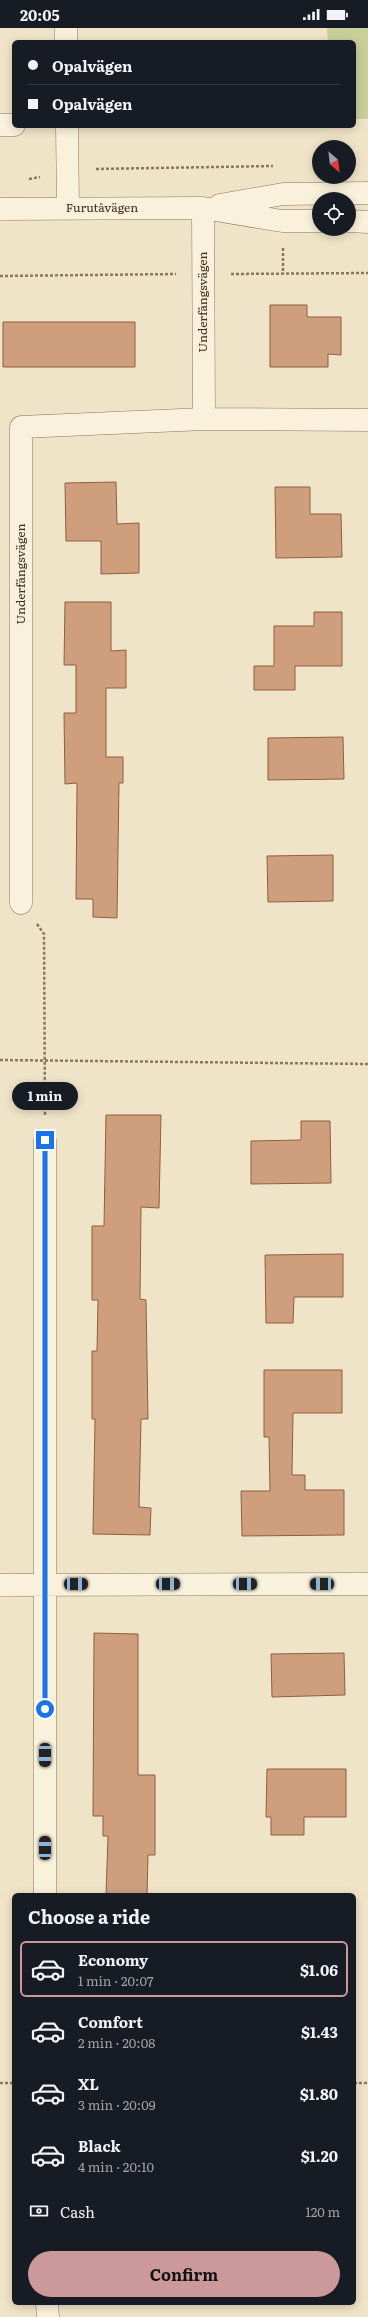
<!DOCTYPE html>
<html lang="en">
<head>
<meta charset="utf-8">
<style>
  body { margin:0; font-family:Literata,serif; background:#20242c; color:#f1f3f6; height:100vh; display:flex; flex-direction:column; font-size:15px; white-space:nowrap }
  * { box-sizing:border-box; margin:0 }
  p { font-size:13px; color:#9ea1a6 }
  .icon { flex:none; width:22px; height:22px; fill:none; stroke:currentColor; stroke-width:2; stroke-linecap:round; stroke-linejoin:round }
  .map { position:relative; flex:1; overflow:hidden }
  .sheet { position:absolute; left:12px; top:1865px; width:344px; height:412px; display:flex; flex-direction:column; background:#171b24; border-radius:6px; box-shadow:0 2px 10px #0003 }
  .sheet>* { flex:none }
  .guide { position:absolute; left:12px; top:12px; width:344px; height:88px; border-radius:6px; box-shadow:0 2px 10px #0003; display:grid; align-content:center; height:88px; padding:0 16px; background:#171b24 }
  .needle { width:26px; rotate:152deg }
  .buttons { position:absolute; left:312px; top:112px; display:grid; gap:8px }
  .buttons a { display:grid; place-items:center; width:44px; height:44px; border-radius:50%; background:#171b24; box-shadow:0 2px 10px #0003; font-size:20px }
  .end { position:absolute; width:18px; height:18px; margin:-9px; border:5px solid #1a73e8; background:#fff; box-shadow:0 0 0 2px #fff }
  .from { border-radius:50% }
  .bubble { position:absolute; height:28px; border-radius:14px; background:#171b24; box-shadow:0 2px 10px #0003; font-size:13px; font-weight:700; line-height:28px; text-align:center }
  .car { position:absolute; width:12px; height:24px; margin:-12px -6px; border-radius:5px; box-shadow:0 0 3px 1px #0007; background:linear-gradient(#222 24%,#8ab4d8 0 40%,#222 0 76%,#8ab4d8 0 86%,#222 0) }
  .guide b { display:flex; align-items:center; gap:14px; height:38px; font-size:15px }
  .guide b+b { border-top:1px solid #363941 }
  .guide i { width:10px; height:10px; background:#f1f3f6 }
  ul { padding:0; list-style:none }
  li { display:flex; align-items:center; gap:12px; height:56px; margin:0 8px 6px; padding:0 8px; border:2px solid transparent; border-radius:6px }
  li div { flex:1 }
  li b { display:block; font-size:15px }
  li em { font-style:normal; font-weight:700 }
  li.active { border-color:#cc999b }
  li>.icon { width:36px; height:36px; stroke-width:1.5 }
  h2 { padding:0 16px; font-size:18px; line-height:48px }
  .pay { display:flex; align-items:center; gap:10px; height:44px; padding:0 16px; font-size:15px }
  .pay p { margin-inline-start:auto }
  .action { display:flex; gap:8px; margin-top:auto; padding:8px 16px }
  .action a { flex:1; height:46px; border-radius:24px; background:#cc999b; color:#111; font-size:16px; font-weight:700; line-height:46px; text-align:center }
  .status { display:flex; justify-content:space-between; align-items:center; height:28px; padding:0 20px; background:#171b24; direction:ltr }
  .status svg { height:11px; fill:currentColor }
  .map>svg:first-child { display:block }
</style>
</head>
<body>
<div class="status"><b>20:05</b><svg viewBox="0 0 49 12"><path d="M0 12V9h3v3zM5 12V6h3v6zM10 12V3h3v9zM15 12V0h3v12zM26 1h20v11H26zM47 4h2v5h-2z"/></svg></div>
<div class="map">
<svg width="368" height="2289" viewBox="0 0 368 2289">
  <rect width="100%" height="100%" fill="#f0e4c8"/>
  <path fill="#c9cf9b" d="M327 0H368V91H354V14H328Z"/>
  <path fill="#cf9f7d" stroke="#8d5f41" d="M270 277H307V289H341V327L328 326V339H270Z
    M3 294H135V339H3Z
    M116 454 117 496 139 495V545L101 546V513H66L65 455Z
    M275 459H310V486H341L342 529 276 530Z
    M65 574H111V623L126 622V660H106V729H123V755H119L117 890 93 889V871H76L77 755 65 756 64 685H76V637H64Z
    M314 584H342V638H295V662H254V638H274V598H314Z
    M343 709 344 751 268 752V710Z
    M333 827V873L268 874 267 828Z
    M106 1087H161L159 1180 141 1179 140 1271 146 1272 148 1391H141L139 1479 151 1480 150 1507 93 1506 95 1391H92V1323H97L98 1272H92V1198H104Z
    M301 1093H330L331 1155 251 1156V1113L301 1112Z
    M343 1226V1269H294L293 1295H266L265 1227Z
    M264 1342H342V1385H293L292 1447H305V1462H344V1507L242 1508 241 1463H270L269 1409H264Z
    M94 1605 138 1606V1747H155V1827H148L147 1867H106L108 1808H103V1788H93Z
    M344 1625 345 1667 272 1669 271 1626Z
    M267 1741H346V1789H304V1807H271V1789H266Z"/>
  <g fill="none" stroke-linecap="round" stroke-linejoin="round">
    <g stroke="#8d765c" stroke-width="23">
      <path id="minor" d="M66 0V14
        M0 97H14
        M67 98 68 180
        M220 177 283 166 368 165
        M203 180 204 391
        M0 181 203 180 282 193H319
        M349 193 368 194
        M21 875V399L204 391 368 392
        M0 1557 368 1556
        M45 1867V1113
        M47 2275 48 2289"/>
    </g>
    <path stroke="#8d765c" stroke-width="2.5" stroke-dasharray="3 2" stroke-linecap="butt" d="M96 141 273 138
      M29 151 40 149
      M283 220V246
      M231 246 368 245
      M0 248 176 246
      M37 896 44 906 45 1087
      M0 1032 368 1036
      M0 2055H14
      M354 2055H368"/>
    <use href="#minor" stroke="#faf1dc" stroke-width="22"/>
  </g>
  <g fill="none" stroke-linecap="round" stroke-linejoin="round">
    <path stroke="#1a73e8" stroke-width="5" d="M45 1681V1112"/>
  </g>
  <g text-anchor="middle" stroke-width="3.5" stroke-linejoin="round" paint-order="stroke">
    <g font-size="12" fill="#3d2e20" stroke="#f7eed8">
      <text x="102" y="184">Furutåvägen</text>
      <text transform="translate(203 274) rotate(-90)" y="4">Underfångsvägen</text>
      <text transform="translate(21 546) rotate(-90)" y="4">Underfångsvägen</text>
    </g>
  </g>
</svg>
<div class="buttons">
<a><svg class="needle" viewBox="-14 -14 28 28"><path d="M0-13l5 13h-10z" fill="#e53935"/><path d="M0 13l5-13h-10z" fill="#9ea1a6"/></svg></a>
<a><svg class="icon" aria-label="locate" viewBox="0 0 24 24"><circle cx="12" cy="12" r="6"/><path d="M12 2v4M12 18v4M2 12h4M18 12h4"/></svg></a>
</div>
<i class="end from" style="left:45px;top:1681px"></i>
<i class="end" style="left:45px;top:1112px"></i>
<div class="bubble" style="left:12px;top:1054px;width:66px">1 min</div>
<i class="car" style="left:76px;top:1556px;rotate:90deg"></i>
<i class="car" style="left:168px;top:1556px;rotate:90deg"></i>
<i class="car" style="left:245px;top:1556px;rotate:90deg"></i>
<i class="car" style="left:322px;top:1556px;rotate:270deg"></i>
<i class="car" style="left:45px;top:1727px;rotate:180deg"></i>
<i class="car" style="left:45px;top:1820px;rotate:0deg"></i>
<div class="guide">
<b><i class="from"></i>Opalvägen</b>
<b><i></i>Opalvägen</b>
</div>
<section class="sheet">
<h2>Choose a ride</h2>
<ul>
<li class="active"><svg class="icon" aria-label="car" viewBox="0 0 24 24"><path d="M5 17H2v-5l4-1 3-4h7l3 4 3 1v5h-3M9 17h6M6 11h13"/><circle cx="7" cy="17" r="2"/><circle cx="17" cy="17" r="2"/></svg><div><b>Economy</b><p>1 min · 20:07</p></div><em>$1.06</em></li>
<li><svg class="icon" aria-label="car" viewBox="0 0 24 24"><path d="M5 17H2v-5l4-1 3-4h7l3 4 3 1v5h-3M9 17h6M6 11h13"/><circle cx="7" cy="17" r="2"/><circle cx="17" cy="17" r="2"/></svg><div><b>Comfort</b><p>2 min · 20:08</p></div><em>$1.43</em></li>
<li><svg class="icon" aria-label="car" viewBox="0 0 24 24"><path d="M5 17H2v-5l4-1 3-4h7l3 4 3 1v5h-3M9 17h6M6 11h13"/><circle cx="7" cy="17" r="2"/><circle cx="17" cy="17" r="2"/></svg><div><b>XL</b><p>3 min · 20:09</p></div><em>$1.80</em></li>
<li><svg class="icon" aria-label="car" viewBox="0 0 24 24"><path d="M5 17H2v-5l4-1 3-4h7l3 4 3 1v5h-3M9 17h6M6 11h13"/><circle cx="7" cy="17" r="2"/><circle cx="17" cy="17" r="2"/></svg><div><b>Black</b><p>4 min · 20:10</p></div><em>$1.20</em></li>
</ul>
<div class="pay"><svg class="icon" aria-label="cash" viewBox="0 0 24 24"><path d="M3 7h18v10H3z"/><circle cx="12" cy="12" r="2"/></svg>Cash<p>120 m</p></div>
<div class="action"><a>Confirm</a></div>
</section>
</div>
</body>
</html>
